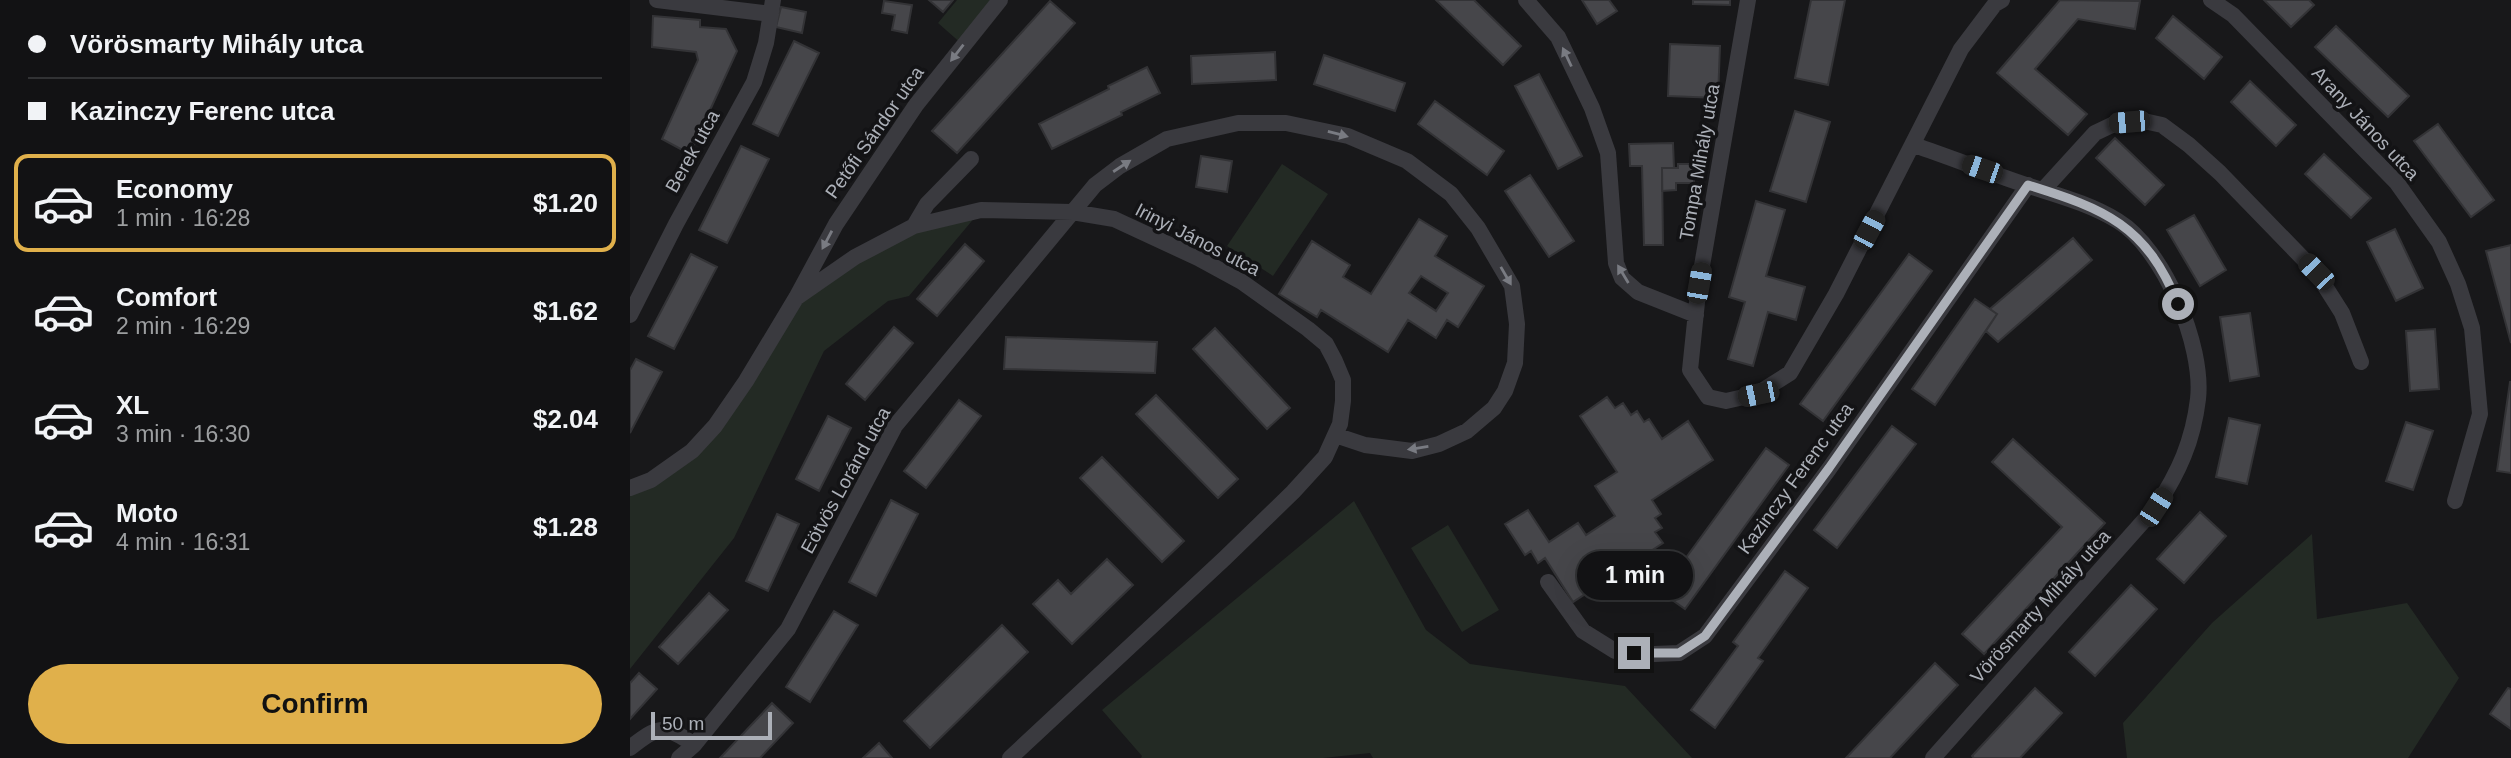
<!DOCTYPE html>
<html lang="en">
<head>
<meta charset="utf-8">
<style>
  body { margin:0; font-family:Helvetica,sans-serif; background:#1f2022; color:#f1f3f6; height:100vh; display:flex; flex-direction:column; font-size:26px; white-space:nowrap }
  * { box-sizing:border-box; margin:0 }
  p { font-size:23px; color:#9c9ea0 }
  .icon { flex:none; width:38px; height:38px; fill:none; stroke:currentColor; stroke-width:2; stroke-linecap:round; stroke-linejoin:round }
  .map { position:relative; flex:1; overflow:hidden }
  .side { display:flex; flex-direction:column; background:#121214; width:630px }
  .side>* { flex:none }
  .banner { display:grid; align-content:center; height:154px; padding:0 28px; background:#121214 }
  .scale { position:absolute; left:21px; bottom:18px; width:121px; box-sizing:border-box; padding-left:7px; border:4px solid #acb0b8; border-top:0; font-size:19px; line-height:24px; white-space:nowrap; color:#acb0b8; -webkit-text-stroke:5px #131315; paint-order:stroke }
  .end { position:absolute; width:32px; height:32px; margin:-16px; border:9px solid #acb0b8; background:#111; box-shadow:0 0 0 4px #111 }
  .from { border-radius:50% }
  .bubble { position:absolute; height:49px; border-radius:24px; background:#121214; box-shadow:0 7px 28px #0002,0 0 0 2px #313234; font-size:23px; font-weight:800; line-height:49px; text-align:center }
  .car { position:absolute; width:21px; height:42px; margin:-21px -10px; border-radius:9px; box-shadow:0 0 5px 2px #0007; background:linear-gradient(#222 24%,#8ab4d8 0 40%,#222 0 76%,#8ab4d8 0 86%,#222 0) }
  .banner b { display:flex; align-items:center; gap:24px; height:66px; font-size:26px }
  .banner b+b { border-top:2px solid #313234 }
  .banner i { width:18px; height:18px; background:#f1f3f6 }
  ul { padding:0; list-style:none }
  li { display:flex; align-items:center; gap:21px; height:98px; margin:0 14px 10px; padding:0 14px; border:4px solid transparent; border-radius:14px }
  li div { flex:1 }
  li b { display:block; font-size:26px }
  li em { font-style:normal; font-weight:800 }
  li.on { border-color:#e0b04b }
  li>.icon { width:63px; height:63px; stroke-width:1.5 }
  .primary-button { display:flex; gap:14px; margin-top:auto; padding:14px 28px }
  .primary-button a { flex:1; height:80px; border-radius:42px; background:#e0b04b; color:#111; font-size:28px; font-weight:800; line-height:80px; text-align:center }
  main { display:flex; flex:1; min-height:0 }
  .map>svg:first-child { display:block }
</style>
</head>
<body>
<main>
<section class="side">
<div class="banner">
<b><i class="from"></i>Vörösmarty Mihály utca</b>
<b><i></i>Kazinczy Ferenc utca</b>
</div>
<ul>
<li class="on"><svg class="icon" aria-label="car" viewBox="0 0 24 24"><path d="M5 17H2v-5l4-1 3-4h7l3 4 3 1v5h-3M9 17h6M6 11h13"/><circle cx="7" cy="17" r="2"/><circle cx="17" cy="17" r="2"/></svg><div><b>Economy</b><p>1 min · 16:28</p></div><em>$1.20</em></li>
<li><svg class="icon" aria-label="car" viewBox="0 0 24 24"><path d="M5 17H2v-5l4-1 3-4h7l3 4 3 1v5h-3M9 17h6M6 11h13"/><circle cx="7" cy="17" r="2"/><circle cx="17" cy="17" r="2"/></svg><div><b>Comfort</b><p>2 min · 16:29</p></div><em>$1.62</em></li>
<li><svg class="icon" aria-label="car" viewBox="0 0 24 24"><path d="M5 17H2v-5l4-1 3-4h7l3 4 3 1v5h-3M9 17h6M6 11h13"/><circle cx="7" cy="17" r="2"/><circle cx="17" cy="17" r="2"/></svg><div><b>XL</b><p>3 min · 16:30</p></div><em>$2.04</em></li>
<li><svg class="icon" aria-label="car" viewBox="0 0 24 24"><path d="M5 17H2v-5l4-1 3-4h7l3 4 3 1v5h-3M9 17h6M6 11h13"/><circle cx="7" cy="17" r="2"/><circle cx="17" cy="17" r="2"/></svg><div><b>Moto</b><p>4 min · 16:31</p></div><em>$1.28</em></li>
</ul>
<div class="primary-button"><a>Confirm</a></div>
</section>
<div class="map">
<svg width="1881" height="758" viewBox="0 0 1881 758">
  <rect width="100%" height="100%" fill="#18181a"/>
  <path fill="#232a24" d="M327 0H370L333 45 308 23Z
    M652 164 698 194 643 276 597 246Z
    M351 210 279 296 258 301 194 351 104 538 0 669V488L62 451 166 298 284 226Z
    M724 501 796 630 840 664 995 686 1062 758H743L740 753 693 758H511L512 756 472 710Z
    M818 525 869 610 832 632 781 548Z
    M1682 534 1687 619 1777 603 1829 678 1778 758H1497L1493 723 1582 623Z"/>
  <path fill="#46464a" stroke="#333336" stroke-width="2" fill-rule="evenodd" d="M299 0H323L313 12Z
    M806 0H844L891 46 873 65Z
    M952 0H979L987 11 967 24Z
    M1063 0H1100V5L1063 4Z
    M1181 0H1215L1198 85 1165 78Z
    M1430 0 1510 1 1505 29 1448 19 1405 69 1457 114 1438 135 1367 73Z
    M1634 0H1679L1684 5 1661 27Z
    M254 1 282 5 277 33 262 30 265 15 252 13Z
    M420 1 445 23 327 153 302 131Z
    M151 7 176 12 172 33 146 27Z
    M23 16 70 20V27L96 29 107 51 60 154 32 139 68 60 66 52 22 47Z
    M1543 16 1592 57 1574 79 1526 38Z
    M1706 26 1779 96 1758 117 1685 47Z
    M164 41 189 53 148 136 123 124Z
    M1040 44 1090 46 1088 98 1038 96Z
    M645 52 646 80 562 84 561 56Z
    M694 55 775 83 765 111 684 84Z
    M517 67 530 93 491 112 492 115 422 149 409 124 479 89 478 86Z
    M909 74 952 156 928 169 885 86Z
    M1620 81 1666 125 1646 146 1601 102Z
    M805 101 874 151 857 175 788 124Z
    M1165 111 1200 122 1176 202 1140 191Z
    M1808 124 1864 200 1841 217 1784 141Z
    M1485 138 1534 185 1515 205 1466 158Z
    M1043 143 1044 168H1032L1033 245H1014L1012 166H1000L999 144Z
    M111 146 139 159 97 243 69 230Z
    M1694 154 1741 198 1721 218 1675 174Z
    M571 156 602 161 597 192 566 187Z
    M1048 164H1064V183H1046V190L1032 191V168H1048Z
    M900 175 944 241 919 257 875 191Z
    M1126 201 1155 210 1136 276 1175 287 1166 320 1138 312 1123 366 1098 359 1115 302 1099 297Z
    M1564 215 1596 270 1570 286 1537 230Z
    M789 219 817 236 805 256 854 286 828 327 817 320 806 338 778 320 758 352 691 310 687 317 649 294 682 241 720 265 713 277 741 294ZM791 276 818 293 806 311 779 293Z
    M1765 229 1793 288 1766 301 1737 242Z
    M1443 238 1462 260 1368 342 1356 331 1367 314 1360 309Z
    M335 244 354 261 307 316 287 299Z
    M1881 245V343L1856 251Z
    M61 254 87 267 44 349 18 336Z
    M1279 254 1302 271 1193 421 1170 404Z
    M1345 299 1367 314 1305 405 1282 389Z
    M1620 313 1629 376 1600 381 1590 317Z
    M264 327 283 343 235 400 216 384Z
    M585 328 660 408 637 429 563 349Z
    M1805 329 1809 389 1780 391 1776 331Z
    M376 337 527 342 525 373 374 369Z
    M6 359 32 372 0 433V370Z
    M1880 382H1881V473L1867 471Z
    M526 395 608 479 588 498 506 414Z
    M977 397 985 408 993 403 1001 415 1007 411 1014 422 1019 419 1032 439 1058 421 1083 460 1022 500 1031 514 1025 518 1032 528 1025 532 1033 543 943 602 915 558 908 563 901 551 895 555 875 524 898 510 919 542 948 523 956 535 985 516 965 486 987 472 950 416Z
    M329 400 351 416 296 488 274 471Z
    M198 416 221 428 189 491 166 479Z
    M1599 418 1630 425 1617 484 1586 477Z
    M1776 422 1803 431 1783 490 1756 481Z
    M1262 426 1286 444 1207 548 1184 530Z
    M1383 439 1475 523 1354 654 1332 634 1432 527 1362 462Z
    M1136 448 1159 465 1055 609 1031 592Z
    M472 457 554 541 532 562 450 478Z
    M261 500 288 514 246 596 219 582Z
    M1570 512 1596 536 1554 583 1527 559Z
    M147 514 169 524 138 591 116 581Z
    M477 559 503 585 442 644 403 604 428 580 441 594Z
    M1155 571 1178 588 1128 658 1133 661 1085 728 1061 710 1108 646 1103 642Z
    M1501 585 1527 609 1465 676 1439 652Z
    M79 593 98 610 48 664 29 647Z
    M204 611 228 625 180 702 156 687Z
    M372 625 398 652 300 748 274 721Z
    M1305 663 1328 685 1260 758H1216Z
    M9 673 27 689 0 719V683Z
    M1405 688 1432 713 1390 758H1344L1342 756Z
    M1878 688 1881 689V729L1860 714Z
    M142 703 163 723 130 758H90Z
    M249 743 262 758H233Z"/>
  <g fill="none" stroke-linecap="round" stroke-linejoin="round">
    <path stroke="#3a3a3f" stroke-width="16" d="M27 0 141 14
      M896 0 928 37 962 108 978 153 986 263 992 278 1008 292 1066 315
      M1118 0 1069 283 1060 370 1078 397 1096 401 1127 394 1160 373 1206 294 1331 49 1365 4 1372 0
      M1581 0 1603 15 1767 183 1809 242 1828 284 1842 328 1850 414 1825 501
      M1284 145C1322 158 1360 173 1399 186 1430 196 1460 204 1488 221 1534 249 1574 346 1568 399 1563 441 1549 472 1526 507L1303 758
      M1413 190 1465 133 1484 124 1514 121 1532 125 1559 145 1590 173 1686 272 1712 313 1731 362
      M284 226 297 204 341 159
      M166 298 225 257 284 226 351 210 442 212 484 219 568 258 612 282 678 329 696 344 705 361 713 380V401L710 424 695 457 663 492 595 558 380 758
      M0 315 46 224 124 82 136 43 143 0
      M0 488 21 480 62 451 85 426 116 381 166 298 206 224 286 105 370 0
      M918 582 953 631 985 651 1024 654 1049 653 1075 636 1199 469 1398 185
      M0 748C28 726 34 723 64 745
      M49 758 64 745 158 629 265 426 465 185 490 166 537 139 608 123H656L718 136 777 161 821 194 848 228 882 286 887 324 885 363 875 391 864 408 837 431 809 444 782 451 735 445 705 435"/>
  </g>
  <defs><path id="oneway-solid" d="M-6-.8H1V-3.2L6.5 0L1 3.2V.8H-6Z" transform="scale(1.75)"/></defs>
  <g fill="#797b82">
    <use href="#oneway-solid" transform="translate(327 53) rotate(128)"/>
    <use href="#oneway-solid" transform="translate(937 57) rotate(-115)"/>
    <use href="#oneway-solid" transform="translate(708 134) rotate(15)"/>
    <use href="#oneway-solid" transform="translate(492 166) rotate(-33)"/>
    <use href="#oneway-solid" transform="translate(197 240) rotate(118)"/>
    <use href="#oneway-solid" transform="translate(993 274) rotate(-121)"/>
    <use href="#oneway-solid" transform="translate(876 276) rotate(60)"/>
    <use href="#oneway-solid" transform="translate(788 448) rotate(171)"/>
  </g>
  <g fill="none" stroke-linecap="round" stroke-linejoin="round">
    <path stroke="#acb0b8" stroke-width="9" d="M1004 653H1049L1075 636 1199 468 1398 185C1475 209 1516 225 1548 304"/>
  </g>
  <g text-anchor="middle" stroke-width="7" stroke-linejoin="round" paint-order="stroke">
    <g font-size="19" fill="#acb0b8" stroke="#131315">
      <text transform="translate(1736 123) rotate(47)" y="7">Arany János utca</text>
      <text transform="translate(244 132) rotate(-55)" y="7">Petőfi Sándor utca</text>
      <text transform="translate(62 151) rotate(-61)" y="7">Berek utca</text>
      <text transform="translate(1069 162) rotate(-80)" y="7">Tompa Mihály utca</text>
      <text transform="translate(568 239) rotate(27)" y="7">Irinyi János utca</text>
      <text transform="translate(1165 478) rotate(-54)" y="7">Kazinczy Ferenc utca</text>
      <text transform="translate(215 480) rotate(-61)" y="7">Eötvös Loránd utca</text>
      <text transform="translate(1410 606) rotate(-48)" y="7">Vörösmarty Mihály utca</text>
    </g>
  </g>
</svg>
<div class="scale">50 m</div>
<i class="end from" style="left:1548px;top:304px"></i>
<i class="end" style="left:1004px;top:653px"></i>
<div class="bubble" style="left:947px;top:551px;width:116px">1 min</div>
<i class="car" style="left:1499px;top:122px;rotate:265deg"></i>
<i class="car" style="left:1352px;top:169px;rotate:289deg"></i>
<i class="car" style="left:1239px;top:230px;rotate:28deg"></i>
<i class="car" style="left:1686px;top:272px;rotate:316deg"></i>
<i class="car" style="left:1069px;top:283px;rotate:10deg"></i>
<i class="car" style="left:1128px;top:394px;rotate:258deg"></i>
<i class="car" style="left:1526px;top:507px;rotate:33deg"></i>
</div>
</main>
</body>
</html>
